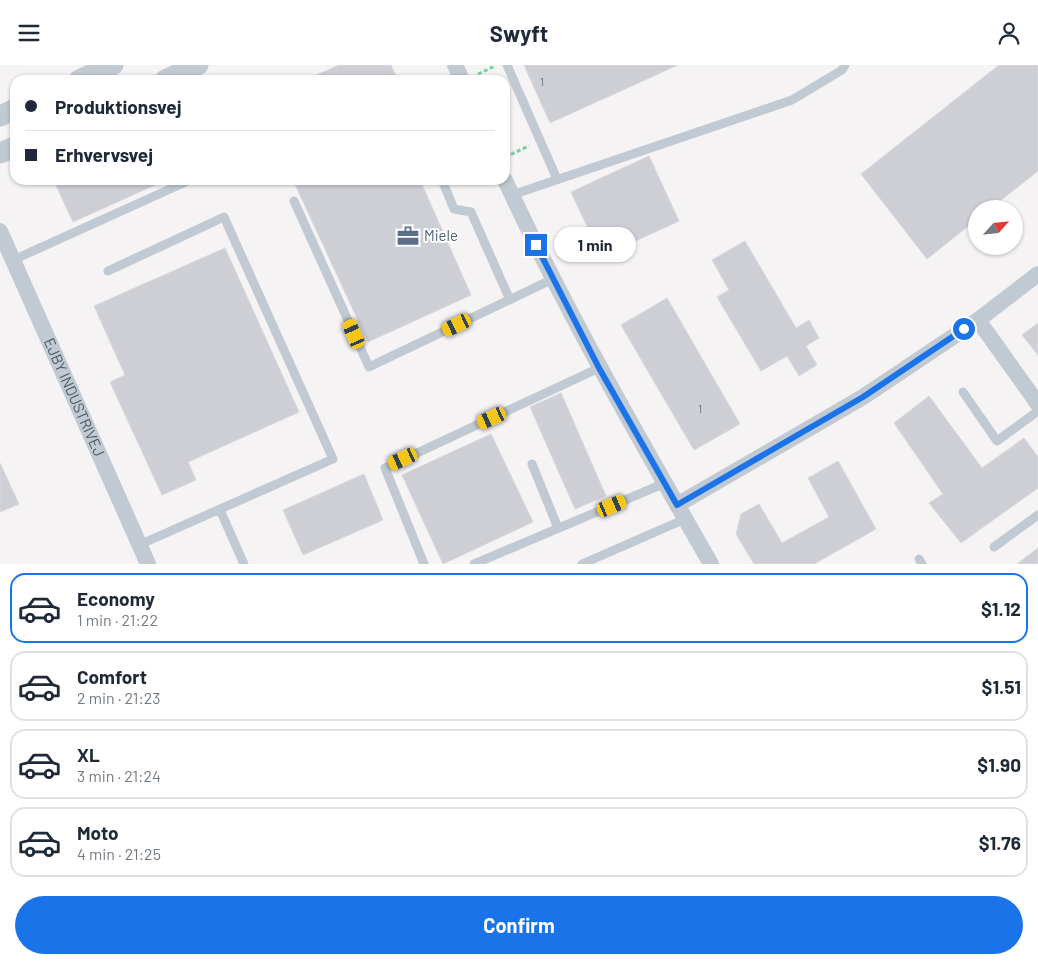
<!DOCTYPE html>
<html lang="en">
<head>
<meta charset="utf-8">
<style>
  body { margin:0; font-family:Barlow,sans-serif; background:#f2f2f3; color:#1f2937; height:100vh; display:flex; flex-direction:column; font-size:19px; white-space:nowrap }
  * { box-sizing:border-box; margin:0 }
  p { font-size:16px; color:#747a83 }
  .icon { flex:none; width:28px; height:28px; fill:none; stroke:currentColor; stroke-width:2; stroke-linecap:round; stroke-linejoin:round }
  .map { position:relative; height:499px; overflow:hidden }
  .sheet { display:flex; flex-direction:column; background:#fff; flex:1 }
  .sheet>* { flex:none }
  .top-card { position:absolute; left:10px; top:10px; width:500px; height:110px; border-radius:15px; box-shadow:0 1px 4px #0004; display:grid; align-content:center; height:110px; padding:0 15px; background:#fff }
  .needle { width:32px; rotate:63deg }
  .controls { position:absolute; left:968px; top:135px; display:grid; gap:10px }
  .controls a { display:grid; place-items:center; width:55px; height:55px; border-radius:50%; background:#fff; box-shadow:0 1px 4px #0004; font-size:25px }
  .end { position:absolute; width:22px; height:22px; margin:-11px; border:6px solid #1a73e8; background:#fff; box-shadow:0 0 0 2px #fff }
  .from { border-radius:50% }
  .bubble { position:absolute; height:35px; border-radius:18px; background:#fff; box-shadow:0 1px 4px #0004; font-size:16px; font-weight:700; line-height:35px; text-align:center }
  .car { position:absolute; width:15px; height:30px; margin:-15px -8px; border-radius:6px; box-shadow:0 0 4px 1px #0007; background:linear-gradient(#f5c518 24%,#345 0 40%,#f5c518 0 76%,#345 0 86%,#f5c518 0) }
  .top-card b { display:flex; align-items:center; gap:18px; height:48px; font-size:19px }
  .top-card b+b { border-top:1px solid #e0e1e3 }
  .top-card i { width:12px; height:12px; background:#1f2937 }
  ul { padding:9px 0 0; list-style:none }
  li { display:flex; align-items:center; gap:15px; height:70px; margin:0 10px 8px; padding:0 5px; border:2px solid #e0e1e3; border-radius:15px }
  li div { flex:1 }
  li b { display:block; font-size:19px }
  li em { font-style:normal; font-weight:700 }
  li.selected { border-color:#1a73e8 }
  li>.icon { width:45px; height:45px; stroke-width:1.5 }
  .primary-button { display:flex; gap:10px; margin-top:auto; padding:10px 15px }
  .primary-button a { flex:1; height:58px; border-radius:30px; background:#1a73e8; color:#fff; font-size:20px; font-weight:700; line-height:58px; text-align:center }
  header { display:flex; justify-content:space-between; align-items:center; height:65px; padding:0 15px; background:#fff; font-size:22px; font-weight:700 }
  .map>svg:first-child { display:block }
</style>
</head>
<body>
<header><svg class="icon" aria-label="menu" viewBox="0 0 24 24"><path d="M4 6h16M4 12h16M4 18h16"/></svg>Swyft<svg class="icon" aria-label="person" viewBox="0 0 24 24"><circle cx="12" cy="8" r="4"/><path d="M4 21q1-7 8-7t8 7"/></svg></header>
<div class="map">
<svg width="1038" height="499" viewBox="0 0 1038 499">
  <rect width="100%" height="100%" fill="#f5f3f3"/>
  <path fill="#cdcfd5" stroke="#d7d9de" d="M339 0H391L398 15H305Z
    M524 0H678L550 58Z
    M999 0H1038V106L990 144H976V155L927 194 861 109Z
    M649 91 679 156 601 192 571 127Z
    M56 115H166L73 157 54 116Z
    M293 115H420L471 230 368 277Z
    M745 176 796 263 809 255 819 273 806 281 817 300 799 311 787 291 761 306 717 232 729 225 712 195Z
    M225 183 299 347 188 397 196 415 162 430 110 317 125 310 94 241Z
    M667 233 740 359 694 385 621 260Z
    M1038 258V290L1022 270Z
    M561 328 606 431 575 444 530 342Z
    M929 331 982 403 1024 373 1038 392V423L961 478 929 438 943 429 894 358Z
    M491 369 533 457 443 499 402 410Z
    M838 396 876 464 814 499H754L736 469 741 449 759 439 782 478 829 452 808 413Z
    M0 398 19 439 0 447Z
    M364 409 383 455 303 490 283 445Z
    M1038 483V499H1017Z"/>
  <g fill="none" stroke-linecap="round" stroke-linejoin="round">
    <path stroke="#7ad0a6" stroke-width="3" stroke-dasharray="4 2.5" stroke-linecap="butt" d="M478 9 495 1
      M505 92 529 81"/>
    <path stroke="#c1cad2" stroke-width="9" d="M507 0 557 114
      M442 115 454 144 471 147 510 235
      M512 130 792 35 842 5 845 0
      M294 136 369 302 553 214
      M13 195 190 115
      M108 206 224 152 333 394 139 480
      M963 327 997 376 1038 346
      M532 399 558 463
      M220 445 244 499
      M994 482 1038 450
      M919 494 922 499
      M424 499 385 403 599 303
      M474 499 665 418
      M582 499 685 454"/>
    <g stroke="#c1cad2" stroke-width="16">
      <path d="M455 0 462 15"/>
      <path d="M505 115C566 247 639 373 711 499"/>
      <path id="s1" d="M0 166 148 499"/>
      <path d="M978 255 1038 339"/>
      <path d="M677 440 863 332 978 255 1038 209"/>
    </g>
    <path stroke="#c1cad2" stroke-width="21" d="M79 15 113 0
      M165 15 198 0
      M0 51 15 44
      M0 88 15 82"/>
  </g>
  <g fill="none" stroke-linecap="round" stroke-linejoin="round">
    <path stroke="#1a73e8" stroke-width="6" d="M536 180 599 303 677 440 863 332 964 264"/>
  </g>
  <defs>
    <g id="office-bare" transform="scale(1.725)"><path d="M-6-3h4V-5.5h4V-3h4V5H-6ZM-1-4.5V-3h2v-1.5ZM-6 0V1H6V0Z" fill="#5c6f8a" stroke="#fff" stroke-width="2.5" paint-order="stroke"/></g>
  </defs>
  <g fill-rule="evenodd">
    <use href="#office-bare" x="408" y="171"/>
  </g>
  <g text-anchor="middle" stroke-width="4" stroke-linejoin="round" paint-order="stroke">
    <g font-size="12" fill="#6b747e">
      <text x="542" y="21">1</text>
      <text x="700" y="348">1</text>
    </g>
    <g font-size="15" fill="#4e5e75" stroke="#fff" text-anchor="start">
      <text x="424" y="176">Miele</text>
    </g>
    <g font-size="15" fill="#4a5661" stroke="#fff">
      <text dy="5" stroke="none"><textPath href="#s1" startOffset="182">EJBY INDUSTRIVEJ</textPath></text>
    </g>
  </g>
</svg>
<div class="controls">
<a><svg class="needle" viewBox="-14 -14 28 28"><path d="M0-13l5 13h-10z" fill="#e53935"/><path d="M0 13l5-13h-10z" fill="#747a83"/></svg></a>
</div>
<i class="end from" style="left:964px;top:264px"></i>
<i class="end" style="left:536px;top:180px"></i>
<div class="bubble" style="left:554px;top:162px;width:82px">1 min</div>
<i class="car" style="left:457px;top:260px;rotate:244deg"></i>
<i class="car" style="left:354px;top:269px;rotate:336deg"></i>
<i class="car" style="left:492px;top:353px;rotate:245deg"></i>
<i class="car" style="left:403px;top:394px;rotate:245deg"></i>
<i class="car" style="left:612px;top:441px;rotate:67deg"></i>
<div class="top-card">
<b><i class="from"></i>Produktionsvej</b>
<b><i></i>Erhvervsvej</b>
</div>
</div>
<section class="sheet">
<ul>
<li class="selected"><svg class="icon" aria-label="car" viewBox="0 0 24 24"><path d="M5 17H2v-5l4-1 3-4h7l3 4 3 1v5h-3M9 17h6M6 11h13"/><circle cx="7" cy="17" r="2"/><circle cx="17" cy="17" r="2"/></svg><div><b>Economy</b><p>1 min · 21:22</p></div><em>$1.12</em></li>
<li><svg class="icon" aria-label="car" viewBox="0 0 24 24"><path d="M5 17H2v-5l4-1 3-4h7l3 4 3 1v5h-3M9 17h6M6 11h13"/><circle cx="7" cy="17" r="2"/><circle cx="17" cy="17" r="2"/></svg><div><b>Comfort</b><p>2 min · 21:23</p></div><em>$1.51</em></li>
<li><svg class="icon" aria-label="car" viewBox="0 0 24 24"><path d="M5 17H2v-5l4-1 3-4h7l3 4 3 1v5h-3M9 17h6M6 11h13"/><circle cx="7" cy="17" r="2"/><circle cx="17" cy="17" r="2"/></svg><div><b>XL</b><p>3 min · 21:24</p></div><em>$1.90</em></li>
<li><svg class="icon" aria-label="car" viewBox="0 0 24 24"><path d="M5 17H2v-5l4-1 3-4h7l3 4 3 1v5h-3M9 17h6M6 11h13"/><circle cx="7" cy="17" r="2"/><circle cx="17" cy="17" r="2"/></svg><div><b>Moto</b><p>4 min · 21:25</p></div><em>$1.76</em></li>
</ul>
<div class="primary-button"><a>Confirm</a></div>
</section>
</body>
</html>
